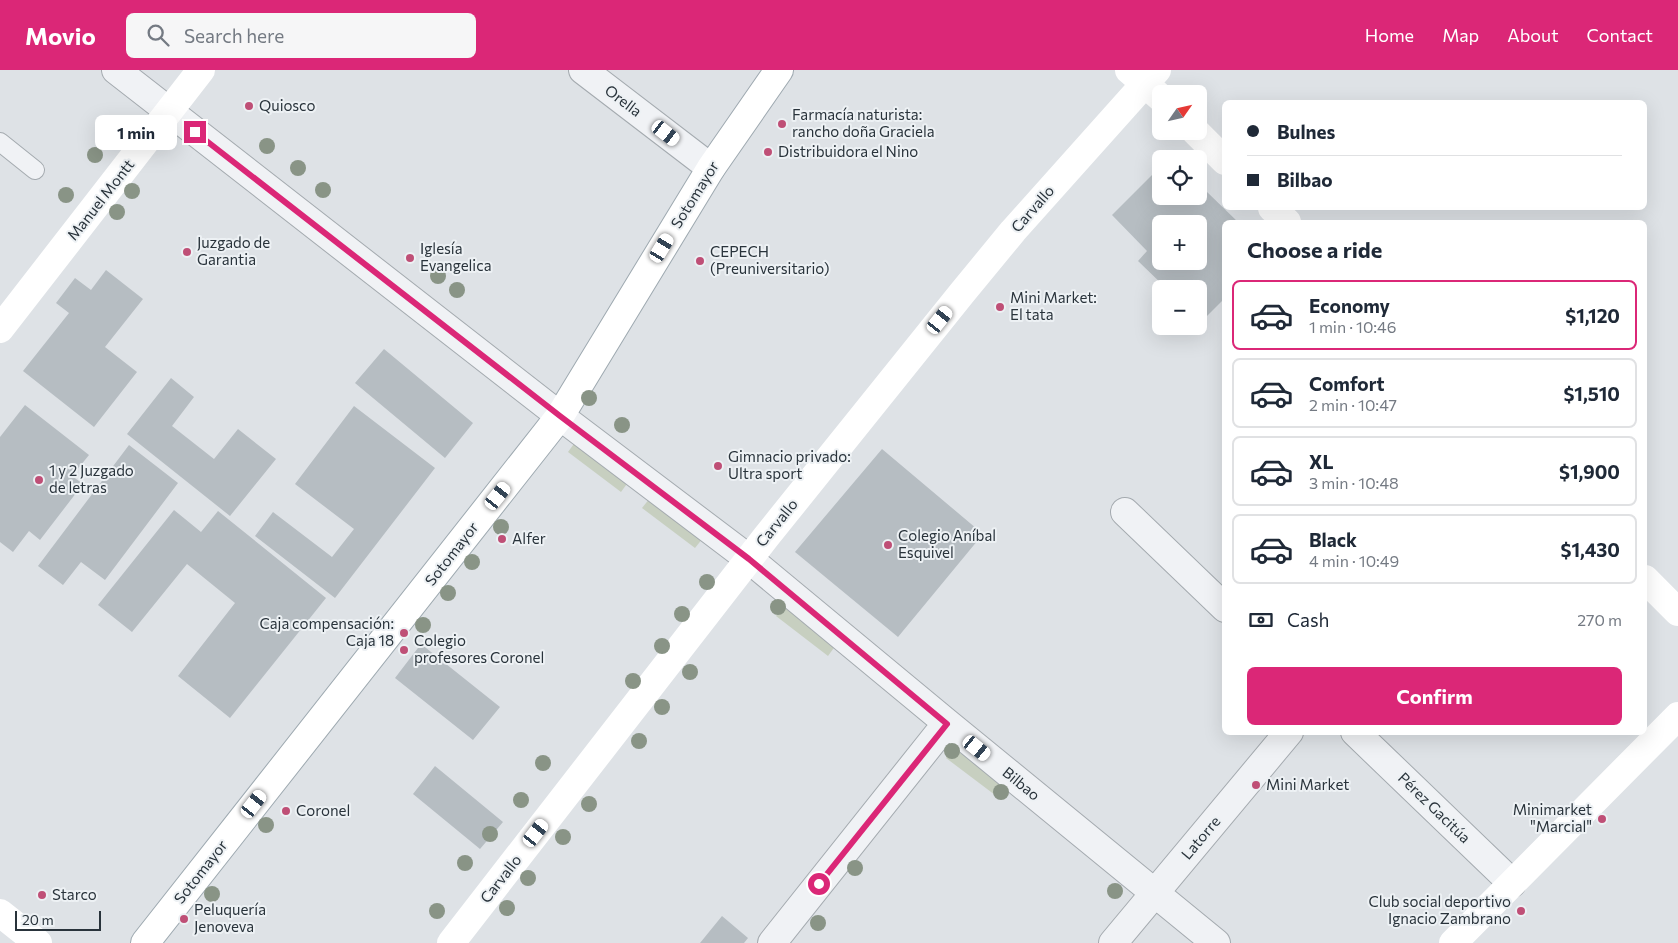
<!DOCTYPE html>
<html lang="en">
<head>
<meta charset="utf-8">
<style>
  body { margin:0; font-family:Commissioner,sans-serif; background:#f6f6f7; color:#1f2937; height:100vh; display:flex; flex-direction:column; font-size:19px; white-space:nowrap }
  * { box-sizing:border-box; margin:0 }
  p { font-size:16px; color:#747a83 }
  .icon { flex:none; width:28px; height:28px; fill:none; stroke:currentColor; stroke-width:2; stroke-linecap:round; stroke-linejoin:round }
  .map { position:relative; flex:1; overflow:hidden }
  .sheet { position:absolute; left:1222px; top:150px; width:425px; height:515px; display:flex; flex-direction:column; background:#fff; border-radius:8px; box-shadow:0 5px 20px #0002 }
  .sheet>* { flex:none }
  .hud { position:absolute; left:1222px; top:30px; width:425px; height:110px; border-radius:8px; box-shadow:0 5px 20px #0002; display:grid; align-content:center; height:110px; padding:0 25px; background:#fff }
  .needle { width:32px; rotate:56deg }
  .controls { position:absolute; left:1152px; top:15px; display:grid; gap:10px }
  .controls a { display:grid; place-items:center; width:55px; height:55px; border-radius:8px; background:#fff; box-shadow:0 5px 20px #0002; font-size:25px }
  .scale { position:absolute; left:15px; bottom:12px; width:86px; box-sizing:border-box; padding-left:5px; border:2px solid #29333b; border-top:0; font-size:14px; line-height:18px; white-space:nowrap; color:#29333b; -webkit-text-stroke:4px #edf1f4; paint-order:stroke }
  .end { position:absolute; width:22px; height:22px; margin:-11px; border:6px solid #db2777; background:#fff; box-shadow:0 0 0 2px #fff }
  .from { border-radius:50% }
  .bubble { position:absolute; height:35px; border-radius:8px; background:#fff; box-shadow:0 5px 20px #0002; font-size:16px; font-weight:700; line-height:35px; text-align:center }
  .car { position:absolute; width:15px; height:30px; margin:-15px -8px; border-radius:6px; box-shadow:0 0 4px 1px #0007; background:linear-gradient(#fff 24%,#345 0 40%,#fff 0 76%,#345 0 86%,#fff 0) }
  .hud b { display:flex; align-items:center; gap:18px; height:48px; font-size:19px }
  .hud b+b { border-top:1px solid #e0e1e3 }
  .hud i { width:12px; height:12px; background:#1f2937 }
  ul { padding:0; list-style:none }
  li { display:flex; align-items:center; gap:15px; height:70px; margin:0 10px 8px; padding:0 15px; border:2px solid #e0e1e3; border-radius:8px }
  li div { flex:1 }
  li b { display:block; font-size:19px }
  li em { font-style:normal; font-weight:700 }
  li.on { border-color:#db2777 }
  li>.icon { width:45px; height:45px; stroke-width:1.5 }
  h2 { padding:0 25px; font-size:22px; line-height:60px }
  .pay { display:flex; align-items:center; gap:12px; height:55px; padding:0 25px; font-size:19px }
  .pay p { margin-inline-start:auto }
  .primary-button { display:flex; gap:10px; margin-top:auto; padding:10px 25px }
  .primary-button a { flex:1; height:58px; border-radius:8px; background:#db2777; color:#fff; font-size:20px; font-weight:700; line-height:58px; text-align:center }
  header { display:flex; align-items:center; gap:30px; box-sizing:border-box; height:70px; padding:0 25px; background:#db2777; color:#fff }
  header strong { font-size:24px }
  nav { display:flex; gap:28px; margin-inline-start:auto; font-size:18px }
  .search { width:350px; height:45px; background:#f6f6f7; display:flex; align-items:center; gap:12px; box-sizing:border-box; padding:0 18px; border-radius:8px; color:#747a83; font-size:19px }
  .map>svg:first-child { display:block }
</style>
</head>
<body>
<header>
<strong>Movio</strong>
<div class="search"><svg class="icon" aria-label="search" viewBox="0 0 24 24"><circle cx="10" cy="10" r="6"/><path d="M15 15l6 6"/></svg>Search here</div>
<nav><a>Home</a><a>Map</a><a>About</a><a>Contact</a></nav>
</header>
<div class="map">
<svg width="1678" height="873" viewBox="0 0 1678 873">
  <rect width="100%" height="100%" fill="#dee2e6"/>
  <path fill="#c7cfc0" d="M576 371 629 411 621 422 568 382Z
    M650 428 703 468 695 478 642 438Z
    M783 536 836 575 828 586 776 546Z
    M954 678 1007 718 999 728 946 688Z"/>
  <path fill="#b6bdc2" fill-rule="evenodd" d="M1161 96V126H1198L1201 129 1207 122 1238 152H1225V228L1207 246 1199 238V219H1167L1138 191 1147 181 1112 145ZM1161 154H1199V191H1161Z
    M106 200 143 229 105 277 137 302 94 357 23 301 69 243 56 233 75 208 91 220Z
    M384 279 473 353 445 388 355 313Z
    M171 308 194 327 172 356 214 389 238 359 276 389 230 446 127 364Z
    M25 335 89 385 72 406 83 414 40 470 29 461 13 482 0 472V367Z
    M354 336 435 398 335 528 255 466 273 442 332 487 354 459 295 414Z
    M129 375 178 413 105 510 81 492 63 515 38 496Z
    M882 379 983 464 898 567 795 482Z
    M174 440 201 462 218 441 326 528 230 648 178 606 235 533 187 494 132 562 98 535Z
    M421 574 500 637 473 670 395 608Z
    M435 696 503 752 480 779 413 724Z
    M722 846 748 868 744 873H700Z"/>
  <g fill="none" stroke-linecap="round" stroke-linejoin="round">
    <g stroke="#a4aaaf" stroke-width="20">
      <path id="lane" d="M0 72 35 100"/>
    </g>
    <g stroke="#a4aaaf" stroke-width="30">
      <path id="street" d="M116 0 560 346 749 489 947 653 1216 873
        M583 0 711 98
        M1125 442 1225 538
        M1355 662 1512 813
        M772 873 947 653
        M1113 873 1289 662"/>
    </g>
    <g stroke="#9ea9b0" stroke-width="30">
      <path id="primary" d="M145 873 560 346 711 98 779 0"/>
    </g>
    <use href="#lane" stroke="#f0f2f5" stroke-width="18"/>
    <use href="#street" stroke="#f0f2f5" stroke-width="28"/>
    <path stroke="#fff" stroke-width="28" d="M1129 0 1161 28
      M1195 61 1225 91
      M1272 138 1287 152
      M0 259 201 0
      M1645 509 1678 542
      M0 843 38 873
      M451 873 766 467 962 223 1013 161 1157 0
      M1453 873 1678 646"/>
    <use href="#primary" stroke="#fff" stroke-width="28"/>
  </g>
  <g fill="#899486">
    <circle cx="267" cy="76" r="8"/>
    <circle cx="95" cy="85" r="8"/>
    <circle cx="298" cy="98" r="8"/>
    <circle cx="323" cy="120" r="8"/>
    <circle cx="132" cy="121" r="8"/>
    <circle cx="66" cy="125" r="8"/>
    <circle cx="117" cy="142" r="8"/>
    <circle cx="438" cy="206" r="8"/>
    <circle cx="457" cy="220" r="8"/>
    <circle cx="589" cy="328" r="8"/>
    <circle cx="622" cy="355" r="8"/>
    <circle cx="501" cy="457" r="8"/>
    <circle cx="472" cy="492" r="8"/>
    <circle cx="707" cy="512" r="8"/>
    <circle cx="448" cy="523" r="8"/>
    <circle cx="778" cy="537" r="8"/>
    <circle cx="682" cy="544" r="8"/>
    <circle cx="423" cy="555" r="8"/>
    <circle cx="662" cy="576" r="8"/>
    <circle cx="690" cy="602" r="8"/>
    <circle cx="633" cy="611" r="8"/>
    <circle cx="662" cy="637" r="8"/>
    <circle cx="639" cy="671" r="8"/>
    <circle cx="952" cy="681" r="8"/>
    <circle cx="543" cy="693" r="8"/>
    <circle cx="1001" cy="722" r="8"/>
    <circle cx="521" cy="730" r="8"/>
    <circle cx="589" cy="734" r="8"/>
    <circle cx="266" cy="755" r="8"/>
    <circle cx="490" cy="764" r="8"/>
    <circle cx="563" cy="767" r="8"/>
    <circle cx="465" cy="793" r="8"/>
    <circle cx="855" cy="798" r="8"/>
    <circle cx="528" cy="808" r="8"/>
    <circle cx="1115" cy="821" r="8"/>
    <circle cx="212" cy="824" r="8"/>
    <circle cx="507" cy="838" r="8"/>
    <circle cx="437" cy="841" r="8"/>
    <circle cx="818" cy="853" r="8"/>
  </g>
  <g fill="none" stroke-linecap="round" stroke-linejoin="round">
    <path stroke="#db2777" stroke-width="6" d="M195 62 560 346 749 489 947 654 819 814"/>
  </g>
  <g fill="#bf4f76" stroke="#edf1f4" stroke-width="2">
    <circle cx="249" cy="36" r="5"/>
    <circle cx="782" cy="54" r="5"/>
    <circle cx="768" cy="82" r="5"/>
    <circle cx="187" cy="182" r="5"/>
    <circle cx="410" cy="188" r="5"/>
    <circle cx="700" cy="191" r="5"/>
    <circle cx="1000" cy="237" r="5"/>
    <circle cx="718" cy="396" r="5"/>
    <circle cx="39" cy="410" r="5"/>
    <circle cx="502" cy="469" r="5"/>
    <circle cx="888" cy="475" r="5"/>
    <circle cx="404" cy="563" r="5"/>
    <circle cx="404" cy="580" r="5"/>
    <circle cx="1256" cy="715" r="5"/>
    <circle cx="286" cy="741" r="5"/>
    <circle cx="1602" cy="749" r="5"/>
    <circle cx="42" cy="825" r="5"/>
    <circle cx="1521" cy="841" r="5"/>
    <circle cx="184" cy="849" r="5"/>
  </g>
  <g text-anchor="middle" stroke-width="4" stroke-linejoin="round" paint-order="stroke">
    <g font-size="15" fill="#29333b" stroke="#edf1f4">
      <text transform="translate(623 31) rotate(37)" y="5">Orella</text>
      <text transform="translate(695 125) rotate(-58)" y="5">Sotomayor</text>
      <text transform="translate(101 130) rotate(-52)" y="5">Manuel Montt</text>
      <text transform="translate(1033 139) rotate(-49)" y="5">Carvallo</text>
      <text transform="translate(777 453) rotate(-51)" y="5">Carvallo</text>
      <text transform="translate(452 484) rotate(-52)" y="5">Sotomayor</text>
      <text transform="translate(1021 714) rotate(39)" y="5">Bilbao</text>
      <text transform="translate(1434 738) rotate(44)" y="5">Pérez Gacitúa</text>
      <text transform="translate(1201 768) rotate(-50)" y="5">Latorre</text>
      <text transform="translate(201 802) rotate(-52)" y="5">Sotomayor</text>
      <text transform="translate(501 809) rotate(-52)" y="5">Carvallo</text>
    </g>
    <g font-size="15" fill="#29333b" stroke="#edf1f4" text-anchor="start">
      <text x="259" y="41">Quiosco</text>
      <text x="792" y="50">Farmacía naturista:<tspan x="792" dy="17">rancho doña Graciela</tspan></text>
      <text x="778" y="87">Distribuidora el Nino</text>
      <text x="197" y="178">Juzgado de<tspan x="197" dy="17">Garantia</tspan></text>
      <text x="420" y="184">Iglesía<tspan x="420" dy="17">Evangelica</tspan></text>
      <text x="710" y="187">CEPECH<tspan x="710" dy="17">(Preuniversitario)</tspan></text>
      <text x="1010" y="233">Mini Market:<tspan x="1010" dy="17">El tata</tspan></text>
      <text x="728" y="392">Gimnacio privado:<tspan x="728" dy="17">Ultra sport</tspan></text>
      <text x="49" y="406">1 y 2 Juzgado<tspan x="49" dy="17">de letras</tspan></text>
      <text x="898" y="471">Colegio Aníbal<tspan x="898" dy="17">Esquivel</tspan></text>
      <text x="512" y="474">Alfer</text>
      <text x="394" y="559" text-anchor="end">Caja compensación:<tspan x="394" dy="17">Caja 18</tspan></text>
      <text x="414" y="576">Colegio<tspan x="414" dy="17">profesores Coronel</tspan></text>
      <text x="1266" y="720">Mini Market</text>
      <text x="1592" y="745" text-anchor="end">Minimarket<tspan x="1592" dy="17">"Marcial"</tspan></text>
      <text x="296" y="746">Coronel</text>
      <text x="52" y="830">Starco</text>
      <text x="1511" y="837" text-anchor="end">Club social deportivo<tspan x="1511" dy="17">Ignacio Zambrano</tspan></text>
      <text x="194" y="845">Peluquería<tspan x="194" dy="17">Jenoveva</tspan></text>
    </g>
  </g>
</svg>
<div class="controls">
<a><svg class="needle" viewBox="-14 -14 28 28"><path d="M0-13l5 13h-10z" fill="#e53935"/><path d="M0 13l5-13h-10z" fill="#747a83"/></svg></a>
<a><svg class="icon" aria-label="locate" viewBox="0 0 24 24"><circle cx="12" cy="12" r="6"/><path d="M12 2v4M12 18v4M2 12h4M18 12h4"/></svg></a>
<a>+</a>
<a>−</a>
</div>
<div class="scale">20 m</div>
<i class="end from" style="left:819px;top:814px"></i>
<i class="end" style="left:195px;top:62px"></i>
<div class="bubble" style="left:95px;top:45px;width:82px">1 min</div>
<i class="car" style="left:666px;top:63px;rotate:128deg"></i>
<i class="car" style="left:662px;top:178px;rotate:31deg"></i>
<i class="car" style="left:940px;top:250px;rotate:39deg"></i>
<i class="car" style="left:498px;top:426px;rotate:39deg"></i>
<i class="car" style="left:977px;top:678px;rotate:129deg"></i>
<i class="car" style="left:254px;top:734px;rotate:38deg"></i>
<i class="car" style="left:536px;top:763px;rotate:38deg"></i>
<div class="hud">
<b><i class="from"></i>Bulnes</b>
<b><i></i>Bilbao</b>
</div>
<section class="sheet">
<h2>Choose a ride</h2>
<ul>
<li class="on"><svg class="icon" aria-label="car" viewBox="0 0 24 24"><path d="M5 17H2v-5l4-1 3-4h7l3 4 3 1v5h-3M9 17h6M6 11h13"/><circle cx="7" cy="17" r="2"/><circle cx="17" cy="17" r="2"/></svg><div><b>Economy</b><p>1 min · 10:46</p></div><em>$1,120</em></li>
<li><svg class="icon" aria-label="car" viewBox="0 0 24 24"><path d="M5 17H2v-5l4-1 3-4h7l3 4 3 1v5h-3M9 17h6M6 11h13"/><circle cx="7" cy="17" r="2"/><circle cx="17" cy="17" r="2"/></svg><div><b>Comfort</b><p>2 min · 10:47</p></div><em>$1,510</em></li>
<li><svg class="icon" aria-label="car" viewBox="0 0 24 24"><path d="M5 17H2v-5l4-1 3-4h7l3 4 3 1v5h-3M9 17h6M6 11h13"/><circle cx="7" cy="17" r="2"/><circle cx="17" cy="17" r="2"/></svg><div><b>XL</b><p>3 min · 10:48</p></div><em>$1,900</em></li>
<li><svg class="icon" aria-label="car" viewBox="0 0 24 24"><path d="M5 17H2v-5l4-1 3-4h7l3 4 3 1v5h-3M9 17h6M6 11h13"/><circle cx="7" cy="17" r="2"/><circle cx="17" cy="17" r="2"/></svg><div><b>Black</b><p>4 min · 10:49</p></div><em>$1,430</em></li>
</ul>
<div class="pay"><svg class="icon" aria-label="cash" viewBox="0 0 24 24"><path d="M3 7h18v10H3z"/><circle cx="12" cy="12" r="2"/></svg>Cash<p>270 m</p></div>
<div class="primary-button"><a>Confirm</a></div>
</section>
</div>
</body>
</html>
